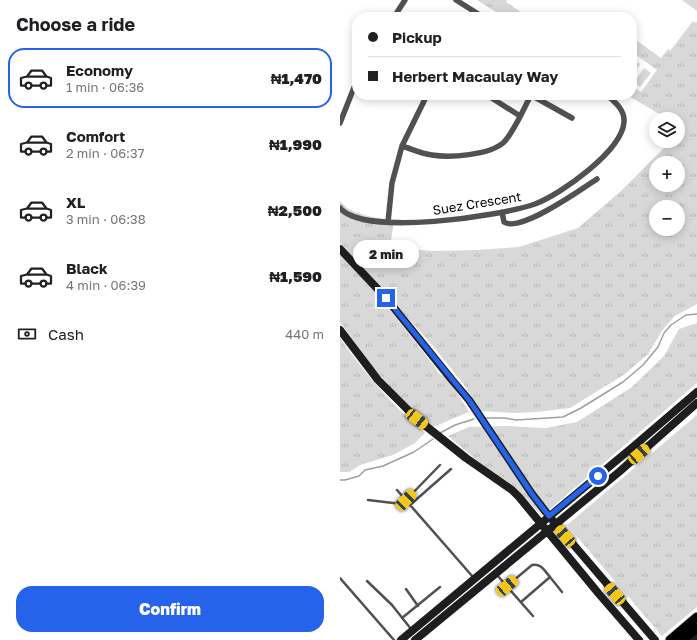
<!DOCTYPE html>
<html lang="en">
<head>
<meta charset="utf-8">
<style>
  body { margin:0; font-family:"Golos Text",sans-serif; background:#f2f2f2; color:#202124; height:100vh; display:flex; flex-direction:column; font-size:15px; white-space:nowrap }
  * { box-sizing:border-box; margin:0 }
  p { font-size:13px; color:#757577 }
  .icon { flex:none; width:22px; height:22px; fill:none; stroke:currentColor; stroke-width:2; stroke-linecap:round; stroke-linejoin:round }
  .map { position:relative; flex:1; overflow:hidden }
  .drawer { display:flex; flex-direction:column; background:#fff; width:340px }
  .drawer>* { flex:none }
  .top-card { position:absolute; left:12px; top:12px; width:285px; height:88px; border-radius:16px; box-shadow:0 2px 10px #0003; display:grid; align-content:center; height:88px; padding:0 16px; background:#fff }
  .fabs { position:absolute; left:309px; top:112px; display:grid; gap:8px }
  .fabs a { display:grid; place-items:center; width:36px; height:36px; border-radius:50%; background:#fff; box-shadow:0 2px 10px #0003; font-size:20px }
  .end { position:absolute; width:18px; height:18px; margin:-9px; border:5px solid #2563eb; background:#fff; box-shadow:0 0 0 2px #fff }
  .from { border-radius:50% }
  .bubble { position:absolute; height:28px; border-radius:14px; background:#fff; box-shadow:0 2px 10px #0003; font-size:13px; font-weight:800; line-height:28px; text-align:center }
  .car { position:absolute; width:12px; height:24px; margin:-12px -6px; border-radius:5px; box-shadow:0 0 3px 1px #0007; background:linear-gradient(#f5c518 24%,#345 0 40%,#f5c518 0 76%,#345 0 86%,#f5c518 0) }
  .top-card b { display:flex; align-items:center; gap:14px; height:38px; font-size:15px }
  .top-card b+b { border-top:1px solid #e0e0e0 }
  .top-card i { width:10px; height:10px; background:#202124 }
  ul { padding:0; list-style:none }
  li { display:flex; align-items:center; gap:12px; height:60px; margin:0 8px 6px; padding:0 8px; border:2px solid transparent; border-radius:16px }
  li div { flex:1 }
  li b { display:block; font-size:15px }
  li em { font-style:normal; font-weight:800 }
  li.active { border-color:#2563eb }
  li>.icon { width:36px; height:36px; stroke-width:1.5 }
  h2 { padding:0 16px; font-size:18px; line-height:48px }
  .pay { display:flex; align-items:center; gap:10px; height:44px; padding:0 16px; font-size:15px }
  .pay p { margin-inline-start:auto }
  .action { display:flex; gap:8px; margin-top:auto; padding:8px 16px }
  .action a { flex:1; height:46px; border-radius:16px; background:#2563eb; color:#fff; font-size:16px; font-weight:800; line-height:46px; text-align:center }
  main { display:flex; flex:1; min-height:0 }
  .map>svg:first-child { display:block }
</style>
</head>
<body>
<main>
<section class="drawer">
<h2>Choose a ride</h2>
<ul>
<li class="active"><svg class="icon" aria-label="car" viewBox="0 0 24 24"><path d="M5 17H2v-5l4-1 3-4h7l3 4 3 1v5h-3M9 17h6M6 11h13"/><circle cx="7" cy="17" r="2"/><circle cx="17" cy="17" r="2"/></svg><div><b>Economy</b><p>1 min · 06:36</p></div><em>₦1,470</em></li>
<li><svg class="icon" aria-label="car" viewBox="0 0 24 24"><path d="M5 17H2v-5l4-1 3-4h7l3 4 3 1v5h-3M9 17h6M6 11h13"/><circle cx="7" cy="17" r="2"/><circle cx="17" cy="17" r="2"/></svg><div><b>Comfort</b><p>2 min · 06:37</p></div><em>₦1,990</em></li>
<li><svg class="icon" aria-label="car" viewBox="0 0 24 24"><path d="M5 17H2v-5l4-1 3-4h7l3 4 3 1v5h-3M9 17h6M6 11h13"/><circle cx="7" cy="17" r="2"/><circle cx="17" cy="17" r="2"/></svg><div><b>XL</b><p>3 min · 06:38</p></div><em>₦2,500</em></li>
<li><svg class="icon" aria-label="car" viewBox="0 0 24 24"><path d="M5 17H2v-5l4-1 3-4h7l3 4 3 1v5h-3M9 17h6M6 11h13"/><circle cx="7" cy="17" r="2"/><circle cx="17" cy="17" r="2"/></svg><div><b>Black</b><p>4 min · 06:39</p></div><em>₦1,590</em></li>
</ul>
<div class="pay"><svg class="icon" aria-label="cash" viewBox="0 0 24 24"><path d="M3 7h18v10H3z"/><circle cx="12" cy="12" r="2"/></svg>Cash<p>440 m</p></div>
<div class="action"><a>Confirm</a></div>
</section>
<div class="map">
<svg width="357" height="640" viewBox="0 0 357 640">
  <defs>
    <pattern id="grass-tufts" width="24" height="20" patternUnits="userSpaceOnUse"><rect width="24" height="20" fill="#d8d8d8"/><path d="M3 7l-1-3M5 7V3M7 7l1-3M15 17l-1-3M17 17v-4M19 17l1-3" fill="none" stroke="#b8b8b8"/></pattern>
  </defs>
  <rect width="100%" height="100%" fill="#fff"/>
  <path fill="url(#grass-tufts)" fill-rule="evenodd" d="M137 0H167L166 2 188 17H164Z
    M342 0H357V11Z
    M353 21 356 23 357 21V304L335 316 324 328 308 354 285 374 230 408 197 412 174 413 140 411 125 386 93 346 0 243V200C7 215 39 218 54 220L50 248 94 251 136 250 179 247 238 228 281 191 331 141H338V134L343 128 338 125V119H328L287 95H292V86L301 92 317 70 292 52V37L321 58 328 49 330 51ZM316 163H338V185H316ZM316 207H338V229H316Z
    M0 255 42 300 95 367 98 373 105 377 116 391 129 412 93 427 60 398 33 367 0 322Z
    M357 323V383L202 516 174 486 139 462 108 436 129 427 165 426 206 428 237 422 292 387 324 356 339 329Z
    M0 338C25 374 52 405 85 433L75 443 53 455 20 465 9 472H0Z
    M357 415V607L322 636 227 525Z"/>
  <path fill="#d8d8d8" d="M293 60 300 64 292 75V61Z
    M304 68 311 73 300 87 294 82Z"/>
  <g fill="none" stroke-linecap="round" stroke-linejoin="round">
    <path stroke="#9f9f9f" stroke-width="1.5" d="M145 418H165L176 420 223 417 241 408 283 382 303 365 318 347 324 333 331 325 346 315 357 314
      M100 433 115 425 134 419
      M0 480H5L19 476 25 470 43 466 74 452 93 439"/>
    <g stroke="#dbdbdb" stroke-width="11">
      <path id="primary" d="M330 640 357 617
        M342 640 357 628"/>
    </g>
    <path stroke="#515151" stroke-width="2.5" d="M57 490 133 577
      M28 500 70 505 111 469
      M66 500 100 465
      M157 575 193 616
      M0 578 54 640
      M27 581 52 605 71 629
      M167 586 192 565C201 563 204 570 210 577
      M66 589 78 606
      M181 602 210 577 222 592
      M62 618 100 587"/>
    <path stroke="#515151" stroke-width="5.5" d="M116 0 143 17
      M54 17 65 0
      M147 95 180 116
      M191 95 232 118
      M0 123 17 80
      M62 146C72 149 81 154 92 155 110 158 149 155 163 143 173 134 184 108 191 95
      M0 208C25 237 161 216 195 204 221 194 282 151 284 122 285 110 275 102 267 95
      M162 212 164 222C180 233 242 189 257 179
      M48 222 52 183 62 146 87 95"/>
    <path stroke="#1e1e1e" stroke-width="8" d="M0 249 46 298 112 380 129 400 192 494 209 516 315 640
      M0 330 38 380 77 419 126 458 172 490 179 497 259 594 299 640
      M61 640 294 446 357 392
      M75 640 279 472 357 403
      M351 640 357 635"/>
    <use href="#primary" stroke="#000" stroke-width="9"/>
  </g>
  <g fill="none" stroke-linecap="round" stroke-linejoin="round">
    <path stroke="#2563eb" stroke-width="5" d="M46 298 129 400 192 494 209 516 258 476"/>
  </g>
  <g text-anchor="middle" stroke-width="4" stroke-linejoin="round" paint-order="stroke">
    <g font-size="13" fill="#000" stroke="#fff">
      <text transform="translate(137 203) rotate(-9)" y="5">Suez Crescent</text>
    </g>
  </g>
</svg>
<div class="fabs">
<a><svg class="icon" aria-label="layers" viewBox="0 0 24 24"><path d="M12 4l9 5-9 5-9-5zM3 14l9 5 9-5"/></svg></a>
<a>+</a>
<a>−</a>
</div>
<i class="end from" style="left:258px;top:476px"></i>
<i class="end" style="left:46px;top:298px"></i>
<div class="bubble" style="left:13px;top:240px;width:66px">2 min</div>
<i class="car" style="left:77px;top:419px;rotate:128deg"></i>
<i class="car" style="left:299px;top:454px;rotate:49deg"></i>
<i class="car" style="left:66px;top:500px;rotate:44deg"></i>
<i class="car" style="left:225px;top:536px;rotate:319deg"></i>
<i class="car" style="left:167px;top:586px;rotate:50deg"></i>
<i class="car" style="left:275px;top:594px;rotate:319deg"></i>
<div class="top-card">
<b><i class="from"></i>Pickup</b>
<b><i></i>Herbert Macaulay Way</b>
</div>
</div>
</main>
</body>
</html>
